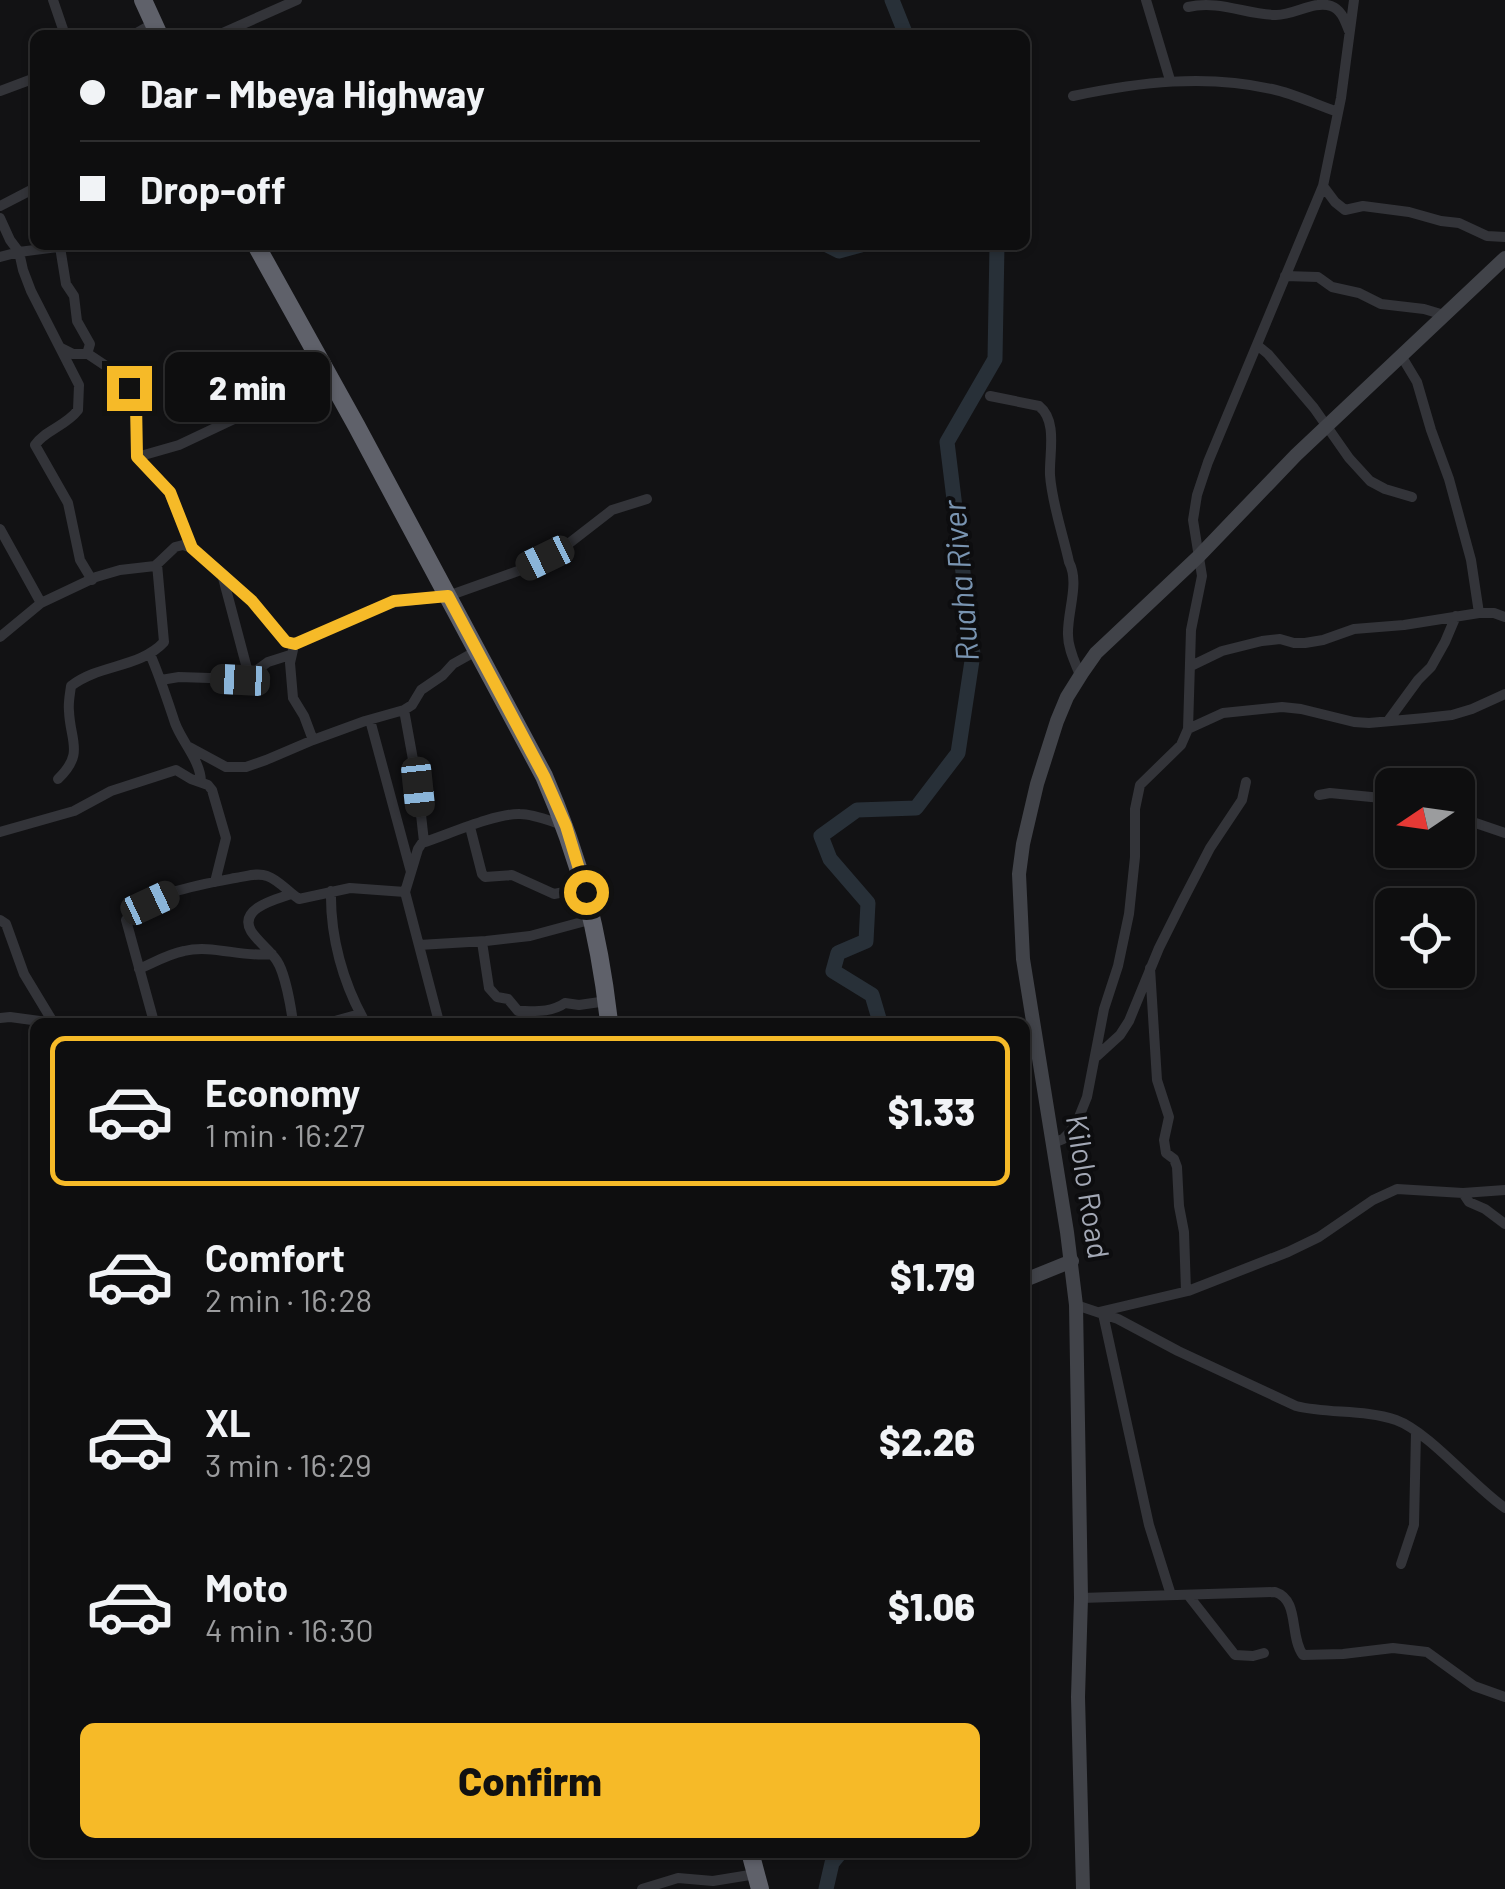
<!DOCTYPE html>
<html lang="en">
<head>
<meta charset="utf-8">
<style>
  body { margin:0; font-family:Barlow,sans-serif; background:#1c1c1d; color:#f1f3f6; height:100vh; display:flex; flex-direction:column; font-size:38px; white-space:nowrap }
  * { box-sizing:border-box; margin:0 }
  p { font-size:32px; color:#9b9c9e }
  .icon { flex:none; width:55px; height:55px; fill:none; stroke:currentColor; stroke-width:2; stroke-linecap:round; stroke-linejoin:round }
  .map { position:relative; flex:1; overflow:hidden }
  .drawer { position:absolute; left:30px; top:1018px; width:1000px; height:840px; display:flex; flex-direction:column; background:#0e0e0f; border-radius:15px; box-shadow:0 2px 8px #0004,0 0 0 2px #2e2e2f }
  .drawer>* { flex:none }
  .top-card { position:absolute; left:30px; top:30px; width:1000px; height:220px; border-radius:15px; box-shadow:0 2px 8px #0004,0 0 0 2px #2e2e2f; display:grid; align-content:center; height:220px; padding:0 50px; background:#0e0e0f }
  .needle { width:65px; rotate:257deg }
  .buttons { position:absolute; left:1375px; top:768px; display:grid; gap:20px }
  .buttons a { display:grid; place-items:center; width:100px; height:100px; border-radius:15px; background:#0e0e0f; box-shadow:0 2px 8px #0004,0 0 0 2px #2e2e2f; font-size:50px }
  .end { position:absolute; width:45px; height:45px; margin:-22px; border:12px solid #f6ba28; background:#111; box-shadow:0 0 0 5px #111 }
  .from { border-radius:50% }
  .bubble { position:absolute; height:70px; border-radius:15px; background:#0e0e0f; box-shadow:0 2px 8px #0004,0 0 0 2px #2e2e2f; font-size:32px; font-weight:800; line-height:70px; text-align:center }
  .car { position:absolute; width:30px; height:60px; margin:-30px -15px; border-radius:12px; box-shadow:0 0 8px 2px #0007; background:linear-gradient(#222 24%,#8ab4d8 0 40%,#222 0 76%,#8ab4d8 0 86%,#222 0) }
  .top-card b { display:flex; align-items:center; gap:35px; height:95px; font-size:38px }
  .top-card b+b { border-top:2px solid #2e2e2f }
  .top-card i { width:25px; height:25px; background:#f1f3f6 }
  ul { padding:18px 0 0; list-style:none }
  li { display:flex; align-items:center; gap:30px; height:150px; margin:0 20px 15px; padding:0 30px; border:5px solid transparent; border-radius:15px }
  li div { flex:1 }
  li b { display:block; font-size:38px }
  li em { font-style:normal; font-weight:800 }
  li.on { border-color:#f6ba28 }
  li>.icon { width:90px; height:90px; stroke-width:1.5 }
  .button { display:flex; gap:20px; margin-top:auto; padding:20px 50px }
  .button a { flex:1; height:115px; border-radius:15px; background:#f6ba28; color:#111; font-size:40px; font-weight:800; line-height:115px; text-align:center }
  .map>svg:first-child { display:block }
</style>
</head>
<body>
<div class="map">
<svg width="1505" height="1889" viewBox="0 0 1505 1889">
  <rect width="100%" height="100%" fill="#121214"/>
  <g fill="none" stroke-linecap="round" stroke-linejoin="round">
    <path stroke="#283038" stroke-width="15" d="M892 0 906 35
      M827 245 839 251 861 245
      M880 1022 872 995 833 971 838 953 866 941 868 903 830 859 821 836 857 810 916 808 958 753 973 654 947 442 995 359 997 245
      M826 1889 832 1863 841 1852"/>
    <path stroke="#333439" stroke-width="10" d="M53 0 65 35
      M1146 0 1170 80
      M1188 7C1219 0 1245 14 1275 15 1293 16 1314 0 1331 6 1342 10 1345 21 1349 31
      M133 35 154 23
      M218 35 297 0
      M0 91 35 78
      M1073 96C1140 82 1205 74 1272 89 1295 94 1317 105 1338 112
      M1323 186 1335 202 1345 210 1363 206 1409 212 1441 221 1459 223 1487 236 1505 237
      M0 206 35 188
      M0 218 10 240 19 252 73 245
      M60 247 66 284 74 296 77 321 90 344 87 354
      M0 257 19 252 23 270 31 291 79 385 78 410C66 426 44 431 35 445L68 503 80 560 92 580
      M1285 276 1318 277 1332 287 1359 293 1381 304 1424 309 1444 315
      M1257 345 1268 354 1314 408 1349 458 1370 481 1385 489 1412 497
      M61 348 73 354H88L109 368 122 384 132 392 135 402 137 457 169 492 192 548
      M1402 357 1417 382 1431 430 1449 479 1471 560 1479 613
      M990 396 1039 406C1058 421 1049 454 1050 475 1052 504 1063 534 1069 562 1080 583 1067 612 1068 635 1068 649 1075 662 1080 675
      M137 457 179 445 251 411 293 399 307 391 325 372
      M0 529 41 603
      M222 574 249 676
      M0 637 41 603 96 577 120 570 155 566 175 547 183 545 192 548 222 573 252 601 284 641 295 644 390 603 448 596 518 571 563 548 612 510 647 499
      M293 650 290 663 293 698 304 716 313 740
      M150 654C160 677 167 699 175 723 182 742 200 760 201 781
      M1191 666 1222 651 1262 641 1280 639 1294 643H1305L1323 640 1354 629 1404 625 1479 613H1494L1505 617
      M161 680 179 677 240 679 249 676 268 662 290 655
      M404 710 418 787 424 842
      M370 720 411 872
      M1388 721 1418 680 1431 667 1445 642 1456 616
      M1188 729 1223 713 1282 707 1301 709 1354 722 1369 723 1425 718 1452 715 1472 709 1505 694
      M189 747 226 767H246L266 760 313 740 365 721 404 710 412 705 421 690 443 675 453 664 478 650
      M58 779C85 753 70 741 69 711 68 703 70 694 71 686 99 664 140 668 164 642L157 564
      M1319 795 1330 793 1392 799
      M1458 817 1505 833
      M470 827 482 874 485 877 512 875 554 894 585 888
      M0 832 74 811 111 791 176 770 191 779 208 785 212 790 226 838 215 882
      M331 891C330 937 343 983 365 1022
      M405 892 439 1022
      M291 894C277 899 238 908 251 931 258 942 270 950 277 961 285 973 291 1008 293 1022
      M0 920 6 924 24 974 53 1022
      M482 942 489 988 497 997 508 999 518 1011C534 1011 551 1013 565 1003L579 1005 607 1001
      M419 945 486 941 530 936 593 919
      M1150 968 1157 1080 1169 1117 1164 1140 1166 1153 1174 1159 1177 1167 1179 1206 1184 1232 1186 1291
      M139 969C153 963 168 954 184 951 212 944 243 958 272 954
      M0 1018 10 1017 47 1022
      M154 1022 126 920C141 894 208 883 235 878 245 877 257 872 267 876 279 880 288 892 299 899L350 888 405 892 418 849 422 843C447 835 496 813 520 814 535 814 552 822 566 826
      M331 1022 360 1014
      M1097 1056 1120 1035 1129 1021 1159 948 1182 902 1210 848 1242 800 1246 782
      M35 1129V1133
      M1053 1143 1063 1139 1069 1133 1077 1122 1087 1097 1104 1009 1118 966 1129 914 1135 857V809L1140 785 1181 745 1188 729 1191 630 1202 576 1193 520 1197 495 1208 462 1323 186 1341 98 1354 0
      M1463 1193 1469 1202 1485 1209 1505 1224
      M1076 1305 1118 1319 1178 1351 1296 1406C1328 1414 1364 1409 1396 1420 1429 1432 1473 1486 1505 1508
      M1099 1312 1188 1291 1288 1252 1319 1237 1373 1200 1397 1189 1463 1193 1505 1190
      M1103 1314 1149 1525 1171 1595
      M1401 1564 1414 1525 1416 1432
      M1188 1595 1235 1655 1253 1656 1264 1653
      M1081 1598 1275 1592C1300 1600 1289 1636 1303 1655L1343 1654 1393 1648 1427 1652 1474 1686 1505 1697
      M642 1889 678 1878 713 1881 756 1874"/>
    <path stroke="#414349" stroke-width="14" d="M1025 1280 1072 1261
      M1083 1889 1078 1697 1081 1598 1076 1305 1067 1232 1023 959 1019 874 1023 844 1037 784 1057 721 1067 697 1082 673 1096 653 1199 556 1296 455 1505 258"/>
    <path stroke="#5f616a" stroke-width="18" d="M143 0 159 35
      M256 245 356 425 544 776C580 859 599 933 609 1022
      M750 1852 760 1889"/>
  </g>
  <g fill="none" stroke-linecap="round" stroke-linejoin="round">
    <path stroke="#f6ba28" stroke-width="12" d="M129 388 136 402 137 457 170 492 192 548 252 601 286 642 295 644 394 601 448 596 544 776 566 826 586 892"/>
  </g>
  <g text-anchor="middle" stroke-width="8" stroke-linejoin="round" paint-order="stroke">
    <g font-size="30" fill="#a3a8b5" stroke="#0d0d0f">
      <text transform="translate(1087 1187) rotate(81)" y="10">Kilolo Road</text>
    </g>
    <g font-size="32" font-style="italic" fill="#7994b1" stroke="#0d0d0f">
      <text transform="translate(961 581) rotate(-95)" y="11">Ruaha River</text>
    </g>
  </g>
</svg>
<div class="buttons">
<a><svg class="needle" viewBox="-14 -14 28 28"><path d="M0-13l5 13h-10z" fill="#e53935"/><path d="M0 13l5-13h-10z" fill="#9b9c9e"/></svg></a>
<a><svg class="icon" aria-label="locate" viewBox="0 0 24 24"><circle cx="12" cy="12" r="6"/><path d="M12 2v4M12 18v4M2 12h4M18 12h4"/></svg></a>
</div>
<i class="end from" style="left:586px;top:892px"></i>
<i class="end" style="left:129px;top:388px"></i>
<div class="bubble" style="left:165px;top:352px;width:165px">2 min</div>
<i class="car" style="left:545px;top:558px;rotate:244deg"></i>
<i class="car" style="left:240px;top:680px;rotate:273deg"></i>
<i class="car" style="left:418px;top:787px;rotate:174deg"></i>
<i class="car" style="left:150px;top:903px;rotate:65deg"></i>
<div class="top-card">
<b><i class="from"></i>Dar - Mbeya Highway</b>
<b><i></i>Drop-off</b>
</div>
<section class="drawer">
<ul>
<li class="on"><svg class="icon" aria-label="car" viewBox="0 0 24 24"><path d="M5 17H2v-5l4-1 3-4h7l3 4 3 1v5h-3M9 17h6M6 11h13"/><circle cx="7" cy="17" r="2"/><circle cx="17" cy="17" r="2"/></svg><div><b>Economy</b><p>1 min · 16:27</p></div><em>$1.33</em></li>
<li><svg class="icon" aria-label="car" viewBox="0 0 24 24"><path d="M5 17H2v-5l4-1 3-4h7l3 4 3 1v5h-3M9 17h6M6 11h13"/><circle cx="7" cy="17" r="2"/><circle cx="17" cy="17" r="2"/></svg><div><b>Comfort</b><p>2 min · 16:28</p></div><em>$1.79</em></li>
<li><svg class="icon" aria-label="car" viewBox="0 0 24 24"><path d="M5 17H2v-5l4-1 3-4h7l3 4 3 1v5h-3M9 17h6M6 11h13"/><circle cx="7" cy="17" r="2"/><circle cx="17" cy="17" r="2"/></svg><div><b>XL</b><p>3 min · 16:29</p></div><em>$2.26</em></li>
<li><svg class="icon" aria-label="car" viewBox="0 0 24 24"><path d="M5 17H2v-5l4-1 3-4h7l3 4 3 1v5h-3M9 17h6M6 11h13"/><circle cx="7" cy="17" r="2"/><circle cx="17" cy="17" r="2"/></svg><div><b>Moto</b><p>4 min · 16:30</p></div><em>$1.06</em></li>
</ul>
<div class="button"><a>Confirm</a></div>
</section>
</div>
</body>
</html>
